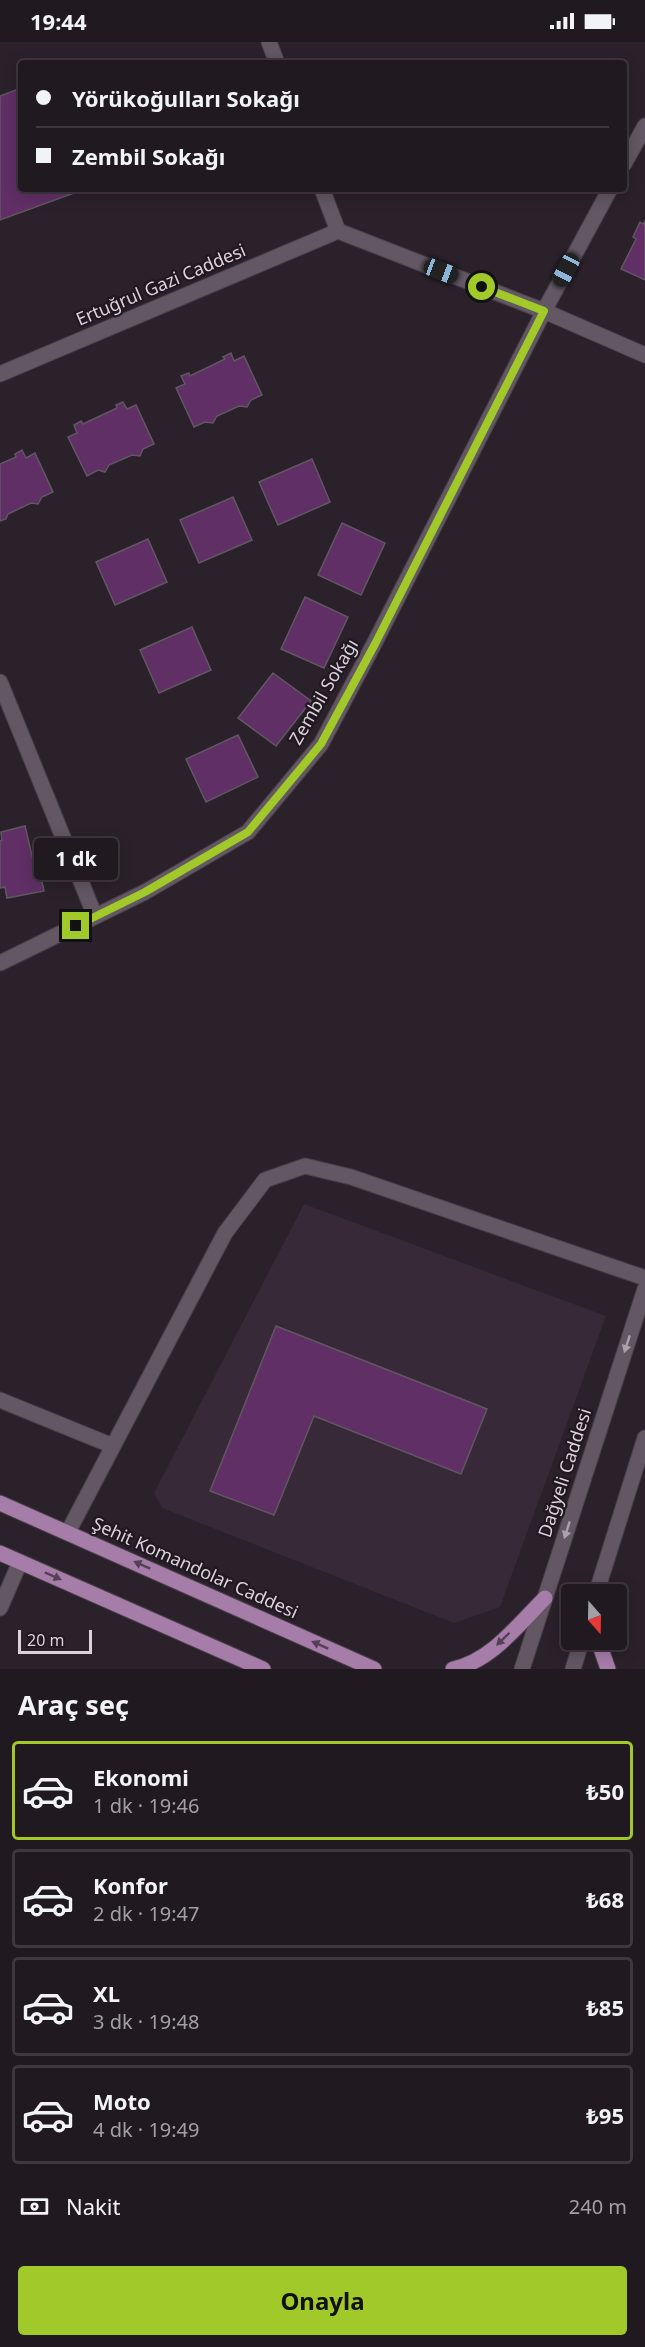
<!DOCTYPE html>
<html lang="tr">
<head>
<meta charset="utf-8">
<style>
  body { margin:0; font-family:"Noto Sans",sans-serif; background:#2d262d; color:#f1f3f6; height:100vh; display:flex; flex-direction:column; font-size:22px; white-space:nowrap }
  * { box-sizing:border-box; margin:0 }
  p { font-size:20px; color:#a2a0a5 }
  .icon { flex:none; width:33px; height:33px; fill:none; stroke:currentColor; stroke-width:2; stroke-linecap:round; stroke-linejoin:round }
  .map { position:relative; height:1627px; overflow:hidden }
  .panel { display:flex; flex-direction:column; background:#201920; flex:1 }
  .panel>* { flex:none }
  .top-card { position:absolute; left:18px; top:18px; width:609px; height:132px; border-radius:6px; box-shadow:0 3px 15px #0003,0 0 0 2px #3d383e; display:grid; align-content:center; height:132px; padding:0 18px; background:#201920 }
  .needle { width:39px; rotate:160deg }
  .tools { position:absolute; left:561px; top:1542px; display:grid; gap:12px }
  .tools a { display:grid; place-items:center; width:66px; height:66px; border-radius:6px; background:#201920; box-shadow:0 3px 15px #0003,0 0 0 2px #3d383e; font-size:30px }
  .scale { position:absolute; left:18px; bottom:15px; width:74px; box-sizing:border-box; padding-left:6px; border:3px solid #dad4da; border-top:0; font-size:16px; line-height:21px; white-space:nowrap; color:#dad4da; -webkit-text-stroke:4px #211821; paint-order:stroke }
  .end { position:absolute; width:27px; height:27px; margin:-14px; border:8px solid #a1c929; background:#111; box-shadow:0 0 0 3px #111 }
  .from { border-radius:50% }
  .bubble { position:absolute; height:42px; border-radius:6px; background:#201920; box-shadow:0 3px 15px #0003,0 0 0 2px #3d383e; font-size:20px; font-weight:700; line-height:42px; text-align:center }
  .car { position:absolute; width:18px; height:36px; margin:-18px -9px; border-radius:8px; box-shadow:0 0 4px 2px #0007; background:linear-gradient(#222 24%,#8ab4d8 0 40%,#222 0 76%,#8ab4d8 0 86%,#222 0) }
  .top-card b { display:flex; align-items:center; gap:21px; height:57px; font-size:22px }
  .top-card b+b { border-top:2px solid #3d383e }
  .top-card i { width:15px; height:15px; background:#f1f3f6 }
  ul { padding:0; list-style:none }
  li { display:flex; align-items:center; gap:18px; height:99px; margin:0 12px 9px; padding:0 6px; border:3px solid #3d383e; border-radius:6px }
  li div { flex:1 }
  li b { display:block; font-size:22px }
  li em { font-style:normal; font-weight:700 }
  li.selected { border-color:#a1c929 }
  li>.icon { width:54px; height:54px; stroke-width:1.5 }
  h2 { padding:0 18px; font-size:27px; line-height:72px }
  .pay { display:flex; align-items:center; gap:15px; height:66px; padding:0 18px; font-size:22px }
  .pay p { margin-inline-start:auto }
  .cta { display:flex; gap:12px; margin-top:auto; padding:12px 18px }
  .cta a { flex:1; height:69px; border-radius:6px; background:#a1c929; color:#111; font-size:24px; font-weight:700; line-height:69px; text-align:center }
  .status { display:flex; justify-content:space-between; align-items:center; height:42px; padding:0 30px; background:#201920; direction:ltr }
  .status svg { height:16px; fill:currentColor }
  .map>svg:first-child { display:block }
</style>
</head>
<body>
<div class="status"><b>19:44</b><svg viewBox="0 0 49 12"><path d="M0 12V9h3v3zM5 12V6h3v6zM10 12V3h3v9zM15 12V0h3v12zM26 1h20v11H26zM47 4h2v5h-2z"/></svg></div>
<div class="map">
<svg width="645" height="1627" viewBox="0 0 645 1627">
  <rect width="100%" height="100%" fill="#2a212b"/>
  <path fill="#372938" d="M304 1162 606 1274 500 1565 454 1581 162 1466 154 1451Z"/>
  <path fill="#602f65" stroke="#615762" stroke-width="1.5" d="M21 46V147H85L0 178V54Z
    M645 179V238L621 227 636 197 633 195 640 180 643 182Z
    M231 311 234 319 244 314 262 353 251 358 247 365 239 364 217 374 213 381 205 380 194 385 176 346 185 342 181 334 189 331 190 334 225 317 223 315Z
    M123 360 127 367 136 363 154 402 143 407 140 414 132 413 109 423 105 430 98 428 87 434 68 395 77 391 74 383 81 379 83 382 117 366 116 363Z
    M22 408 26 416 35 411 53 450 42 455 38 462 31 461 8 472 6 477 0 479V422L16 415 15 412Z
    M312 417 330 460 278 483 259 440Z
    M233 455 252 498 199 521 180 478Z
    M342 481 385 501 361 553 318 533Z
    M148 497 167 540 115 563 96 520Z
    M305 555 348 575 324 626 281 607Z
    M192 585 211 628 159 651 140 608Z
    M273 631 311 659 276 704 238 676Z
    M238 693 258 735 206 760 186 717Z
    M25 784 33 818 37 817 44 849 7 856 5 845 0 846V799L2 798 1 790Z
    M276 1284 487 1367 461 1432 314 1374 274 1473 210 1449Z"/>
  <g fill="none" stroke-linecap="round" stroke-linejoin="round">
    <g stroke="#473f47" stroke-width="17">
      <path id="minor" d="M269 0 277 21
        M624 122 645 84
        M322 147 338 189
        M338 189 544 269 645 313
        M0 332 338 189
        M0 640 95 874
        M0 921 145 850 248 790 321 702 374 602 544 269 610 147
        M0 1358 113 1404
        M68 1490 225 1191 265 1138 305 1124 351 1135 645 1236
        M0 1566 20 1520"/>
    </g>
    <g stroke="#473f47" stroke-width="17">
      <path id="tertiary" d="M596 1552 645 1396
        M522 1627 645 1247
        M573 1627 582 1598"/>
    </g>
    <g stroke="#473f47" stroke-width="17">
      <path id="primary" d="M0 1461 374 1627
        M0 1511 263 1627
        M598 1598 608 1627
        M453 1627C491 1619 518 1583 545 1556"/>
    </g>
    <use href="#minor" stroke="#625762" stroke-width="15"/>
    <use href="#tertiary" stroke="#625762" stroke-width="15"/>
    <use href="#primary" stroke="#a67ca9" stroke-width="15"/>
  </g>
  <defs><path id="oneway-solid" d="M-6-.8H1V-3.2L6.5 0L1 3.2V.8H-6Z" transform="scale(1.5)"/></defs>
  <g fill="#aaa2aa">
    <use href="#oneway-solid" transform="translate(627 1302) rotate(108)"/>
    <use href="#oneway-solid" transform="translate(567 1488) rotate(108)"/>
  </g>
  <g fill="#564057">
    <use href="#oneway-solid" transform="translate(142 1523) rotate(-156)"/>
    <use href="#oneway-solid" transform="translate(53 1534) rotate(24)"/>
    <use href="#oneway-solid" transform="translate(503 1597) rotate(136)"/>
    <use href="#oneway-solid" transform="translate(320 1603) rotate(-156)"/>
  </g>
  <g fill="none" stroke-linecap="round" stroke-linejoin="round">
    <path stroke="#a1c929" stroke-width="8" d="M76 884 145 850 248 790 321 702 375 602 544 269 482 245"/>
  </g>
  <g text-anchor="middle" stroke-width="4.5" stroke-linejoin="round" paint-order="stroke">
    <g font-size="18" fill="#dad4da" stroke="#211821">
      <text transform="translate(161 243) rotate(-23)" y="6">Ertuğrul Gazi Caddesi</text>
      <text transform="translate(324 650) rotate(-60)" y="6">Zembil Sokağı</text>
      <text transform="translate(565 1431) rotate(-72)" y="6">Dağyeli Caddesi</text>
      <text transform="translate(195 1526) rotate(24)" y="6">Şehit Komandolar Caddesi</text>
    </g>
  </g>
</svg>
<div class="tools">
<a><svg class="needle" viewBox="-14 -14 28 28"><path d="M0-13l5 13h-10z" fill="#e53935"/><path d="M0 13l5-13h-10z" fill="#a2a0a5"/></svg></a>
</div>
<div class="scale">20 m</div>
<i class="end from" style="left:482px;top:245px"></i>
<i class="end" style="left:76px;top:884px"></i>
<div class="bubble" style="left:34px;top:796px;width:84px">1 dk</div>
<i class="car" style="left:566px;top:228px;rotate:208deg"></i>
<i class="car" style="left:441px;top:229px;rotate:111deg"></i>
<div class="top-card">
<b><i class="from"></i>Yörükoğulları Sokağı</b>
<b><i></i>Zembil Sokağı</b>
</div>
</div>
<section class="panel">
<h2>Araç seç</h2>
<ul>
<li class="selected"><svg class="icon" aria-label="car" viewBox="0 0 24 24"><path d="M5 17H2v-5l4-1 3-4h7l3 4 3 1v5h-3M9 17h6M6 11h13"/><circle cx="7" cy="17" r="2"/><circle cx="17" cy="17" r="2"/></svg><div><b>Ekonomi</b><p>1 dk · 19:46</p></div><em>₺50</em></li>
<li><svg class="icon" aria-label="car" viewBox="0 0 24 24"><path d="M5 17H2v-5l4-1 3-4h7l3 4 3 1v5h-3M9 17h6M6 11h13"/><circle cx="7" cy="17" r="2"/><circle cx="17" cy="17" r="2"/></svg><div><b>Konfor</b><p>2 dk · 19:47</p></div><em>₺68</em></li>
<li><svg class="icon" aria-label="car" viewBox="0 0 24 24"><path d="M5 17H2v-5l4-1 3-4h7l3 4 3 1v5h-3M9 17h6M6 11h13"/><circle cx="7" cy="17" r="2"/><circle cx="17" cy="17" r="2"/></svg><div><b>XL</b><p>3 dk · 19:48</p></div><em>₺85</em></li>
<li><svg class="icon" aria-label="car" viewBox="0 0 24 24"><path d="M5 17H2v-5l4-1 3-4h7l3 4 3 1v5h-3M9 17h6M6 11h13"/><circle cx="7" cy="17" r="2"/><circle cx="17" cy="17" r="2"/></svg><div><b>Moto</b><p>4 dk · 19:49</p></div><em>₺95</em></li>
</ul>
<div class="pay"><svg class="icon" aria-label="cash" viewBox="0 0 24 24"><path d="M3 7h18v10H3z"/><circle cx="12" cy="12" r="2"/></svg>Nakit<p>240 m</p></div>
<div class="cta"><a>Onayla</a></div>
</section>
</body>
</html>
